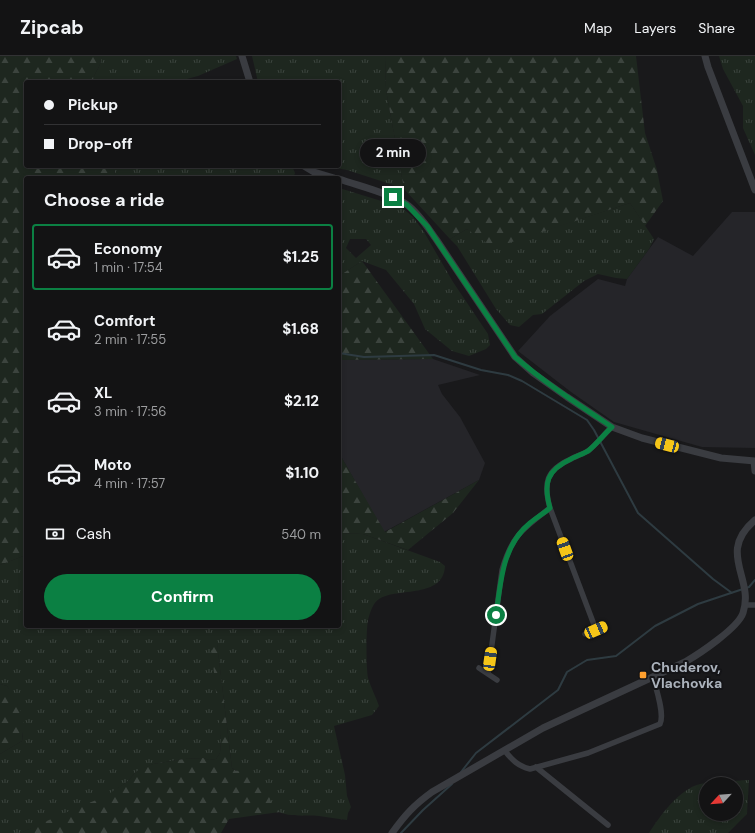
<!DOCTYPE html>
<html lang="en">
<head>
<meta charset="utf-8">
<style>
  body { margin:0; font-family:"DM Sans",sans-serif; background:#202022; color:#f1f3f6; height:100vh; display:flex; flex-direction:column; font-size:15px; white-space:nowrap }
  * { box-sizing:border-box; margin:0 }
  p { font-size:13px; color:#9d9ea0 }
  .icon { flex:none; width:22px; height:22px; fill:none; stroke:currentColor; stroke-width:2; stroke-linecap:round; stroke-linejoin:round }
  .map { position:relative; flex:1; overflow:hidden }
  .panel { position:absolute; left:24px; top:120px; width:317px; height:452px; display:flex; flex-direction:column; background:#131314; border-radius:4px; box-shadow:0 2px 6px #0003,0 0 0 1px #323234 }
  .panel>* { flex:none }
  .top-card { position:absolute; left:24px; top:24px; width:317px; height:88px; border-radius:4px; box-shadow:0 2px 6px #0003,0 0 0 1px #323234; display:grid; align-content:center; height:88px; padding:0 20px; background:#131314 }
  .needle { width:26px; rotate:244deg }
  .buttons { position:absolute; left:699px; top:721px; display:grid; gap:8px }
  .buttons a { display:grid; place-items:center; width:44px; height:44px; border-radius:50%; background:#131314; box-shadow:0 2px 6px #0003,0 0 0 1px #323234; font-size:20px }
  .end { position:absolute; width:18px; height:18px; margin:-9px; border:5px solid #0b8043; background:#fff; box-shadow:0 0 0 2px #fff }
  .from { border-radius:50% }
  .bubble { position:absolute; height:28px; border-radius:14px; background:#131314; box-shadow:0 2px 6px #0003,0 0 0 1px #323234; font-size:13px; font-weight:700; line-height:28px; text-align:center }
  .car { position:absolute; width:12px; height:24px; margin:-12px -6px; border-radius:5px; box-shadow:0 0 3px 1px #0007; background:linear-gradient(#f5c518 24%,#345 0 40%,#f5c518 0 76%,#345 0 86%,#f5c518 0) }
  .top-card b { display:flex; align-items:center; gap:14px; height:38px; font-size:15px }
  .top-card b+b { border-top:1px solid #323234 }
  .top-card i { width:10px; height:10px; background:#f1f3f6 }
  ul { padding:0; list-style:none }
  li { display:flex; align-items:center; gap:12px; height:66px; margin:0 8px 6px; padding:0 12px; border:2px solid transparent; border-radius:4px }
  li div { flex:1 }
  li b { display:block; font-size:15px }
  li em { font-style:normal; font-weight:700 }
  li.active { border-color:#0b8043 }
  li>.icon { width:36px; height:36px; stroke-width:1.5 }
  h2 { padding:0 20px; font-size:18px; line-height:48px }
  .pay { display:flex; align-items:center; gap:10px; height:44px; padding:0 20px; font-size:15px }
  .pay p { margin-inline-start:auto }
  .action { display:flex; gap:8px; margin-top:auto; padding:8px 20px }
  .action a { flex:1; height:46px; border-radius:24px; background:#0b8043; color:#fff; font-size:16px; font-weight:700; line-height:46px; text-align:center }
  header { display:flex; align-items:center; gap:24px; box-sizing:border-box; height:56px; padding:0 20px; background:#131314; border-bottom:1px solid #323234 }
  header strong { font-size:19px }
  nav { display:flex; gap:22px; margin-inline-start:auto; font-size:14px }
  .map>svg:first-child { display:block }
</style>
</head>
<body>
<header>
<strong>Zipcab</strong>
<nav><a>Map</a><a>Layers</a><a>Share</a></nav>
</header>
<div class="map">
<svg width="755" height="777" viewBox="0 0 755 777">
  <defs>
    <pattern id="grass-tufts" width="24" height="20" patternUnits="userSpaceOnUse"><rect width="24" height="20" fill="#1e271f"/><path d="M3 7l-1-3M5 7V3M7 7l1-3M15 17l-1-3M17 17v-4M19 17l1-3" fill="none" stroke="#3c443e"/></pattern>
    <pattern id="forest-firs" width="22" height="20" patternUnits="userSpaceOnUse"><rect width="22" height="20" fill="#1e271f"/><path d="M5 1l3.5 6h-7zM16 11l3.5 6h-7z" fill="#3c443e"/></pattern>
  </defs>
  <rect width="100%" height="100%" fill="#19191b"/>
  <path fill="#252529" d="M732 156H755V392L702 391 614 366 571 336 518 295 550 260 598 223 625 230 627 223 658 181 693 200Z
    M433 303 480 319 438 329 442 338 460 361 485 407 479 424 384 476 339 397V304Z"/>
  <path fill="url(#grass-tufts)" fill-rule="evenodd" d="M101 0H236L237 3 198 20 175 26H93C93 16 102 12 101 0Z
    M252 0H385L386 34 404 133 381 125 347 114 326 110H339V26H258Z
    M719 0H755V99L743 72V50L723 13Z
    M113 110H292L295 117 293 122H116Z
    M339 132 401 151 413 161 424 176 453 226 488 278 490 289 486 293 469 300 452 295 425 273 414 248 386 214 362 205 339 220ZM350 183H366L371 189 356 202 346 192Z
    M630 147 654 183 649 193 627 223 616 222 598 218 584 225 542 258 533 259 519 271 510 269 496 253 457 190 450 183 467 173 494 191Z
    M339 477 363 478 440 506 445 510C443 543 398 531 379 543 373 547 370 556 368 564 366 575 366 611 368 622 371 632 376 641 379 650L372 659 334 670 345 719 347 740 351 751 348 757 347 764C337 763 328 761 319 760 307 759 282 762 273 752 269 747 268 740 267 734L232 712 217 588 221 684 220 697 216 703 209 704 203 702 184 703 153 708 136 716 127 726 104 742 20 777H0V698L22 685C26 665 18 647 7 630L0 628V509L26 499V570H339Z
    M749 724 747 758 728 777H649C660 760 679 733 700 728 715 725 734 725 749 724ZM706 728H736V758H706Z"/>
  <path fill="url(#forest-firs)" d="M0 0H101C102 12 93 16 93 26H26V110H113L116 122H26V499L0 509Z
    M385 0H636L645 77 657 114 663 145 645 170 630 147 494 192 467 173 450 183 404 133 386 34Z
    M362 205 433 303 339 304V220Z
    M339 397 385 476 479 424 453 457 408 494 363 478 339 477Z
    M217 587 232 712 236 715 250 713C256 720 264 727 267 734 272 745 269 750 280 756L229 763 221 777H20L76 752 104 741 127 726 136 716 141 713 153 708 184 703 203 702 209 704 216 703 220 697 221 684 211 588Z
    M0 628 7 630 15 641 24 666 22 685 0 698Z"/>
  <g fill="none" stroke-linecap="round" stroke-linejoin="round">
    <path stroke="#2e3b41" stroke-width="2" d="M339 297 364 301 434 299 481 314 508 319 522 325 587 364 594 374 638 457 713 523 732 537
      M461 716 476 697 558 634 567 616 587 604 616 600 655 570 698 548 749 531 755 524
      M401 777 423 754 452 728"/>
    <path stroke="#3a3c41" stroke-width="5.5" d="M745 549H755
      M596 574 550 452C543 427 546 414 571 403 576 400 583 398 588 395 597 388 604 378 612 371
      M585 578 604 570
      M479 612 497 624
      M488 618 502 514C512 479 523 473 550 452
      M505 695C512 704 518 710 530 713L588 697 660 668C665 658 656 633 653 621
      M536 711 608 769"/>
    <path stroke="#3a3c41" stroke-width="7" d="M242 0 250 26
      M705 0 708 11 755 134
      M304 110 314 116 334 122
      M339 123C359 130 389 137 406 148 418 156 428 172 436 183L515 301 533 317 567 341 612 371 642 382 721 402 755 405
      M754 405 755 415
      M392 777C405 759 414 749 432 736L543 672 685 606C699 598 738 572 743 557 755 522 716 497 755 464"/>
  </g>
  <g fill="none" stroke-linecap="round" stroke-linejoin="round">
    <path stroke="#0b8043" stroke-width="5" d="M393 141 407 149 427 170 515 301C545 327 579 349 612 371 604 378 597 388 588 395 583 398 576 400 571 403 547 414 543 427 550 452 544 457 536 462 530 467 502 490 501 525 496 559"/>
  </g>
  <rect fill="#fe9f2e" stroke="#141417" stroke-width="1.5" x="639" y="615" width="8" height="8" rx="2"/>
  <g text-anchor="middle" stroke-width="4" stroke-linejoin="round" paint-order="stroke">
    <g font-size="14" font-weight="bold" fill="#abb2bc" stroke="#141417" text-anchor="start">
      <text x="651" y="616">Chuderov,<tspan x="651" dy="16">Vlachovka</tspan></text>
    </g>
  </g>
</svg>
<div class="buttons">
<a><svg class="needle" viewBox="-14 -14 28 28"><path d="M0-13l5 13h-10z" fill="#e53935"/><path d="M0 13l5-13h-10z" fill="#9d9ea0"/></svg></a>
</div>
<i class="end from" style="left:496px;top:559px"></i>
<i class="end" style="left:393px;top:141px"></i>
<div class="bubble" style="left:360px;top:83px;width:66px">2 min</div>
<i class="car" style="left:667px;top:389px;rotate:285deg"></i>
<i class="car" style="left:565px;top:493px;rotate:340deg"></i>
<i class="car" style="left:596px;top:574px;rotate:66deg"></i>
<i class="car" style="left:490px;top:603px;rotate:8deg"></i>
<div class="top-card">
<b><i class="from"></i>Pickup</b>
<b><i></i>Drop-off</b>
</div>
<section class="panel">
<h2>Choose a ride</h2>
<ul>
<li class="active"><svg class="icon" aria-label="car" viewBox="0 0 24 24"><path d="M5 17H2v-5l4-1 3-4h7l3 4 3 1v5h-3M9 17h6M6 11h13"/><circle cx="7" cy="17" r="2"/><circle cx="17" cy="17" r="2"/></svg><div><b>Economy</b><p>1 min · 17:54</p></div><em>$1.25</em></li>
<li><svg class="icon" aria-label="car" viewBox="0 0 24 24"><path d="M5 17H2v-5l4-1 3-4h7l3 4 3 1v5h-3M9 17h6M6 11h13"/><circle cx="7" cy="17" r="2"/><circle cx="17" cy="17" r="2"/></svg><div><b>Comfort</b><p>2 min · 17:55</p></div><em>$1.68</em></li>
<li><svg class="icon" aria-label="car" viewBox="0 0 24 24"><path d="M5 17H2v-5l4-1 3-4h7l3 4 3 1v5h-3M9 17h6M6 11h13"/><circle cx="7" cy="17" r="2"/><circle cx="17" cy="17" r="2"/></svg><div><b>XL</b><p>3 min · 17:56</p></div><em>$2.12</em></li>
<li><svg class="icon" aria-label="car" viewBox="0 0 24 24"><path d="M5 17H2v-5l4-1 3-4h7l3 4 3 1v5h-3M9 17h6M6 11h13"/><circle cx="7" cy="17" r="2"/><circle cx="17" cy="17" r="2"/></svg><div><b>Moto</b><p>4 min · 17:57</p></div><em>$1.10</em></li>
</ul>
<div class="pay"><svg class="icon" aria-label="cash" viewBox="0 0 24 24"><path d="M3 7h18v10H3z"/><circle cx="12" cy="12" r="2"/></svg>Cash<p>540 m</p></div>
<div class="action"><a>Confirm</a></div>
</section>
</div>
</body>
</html>
